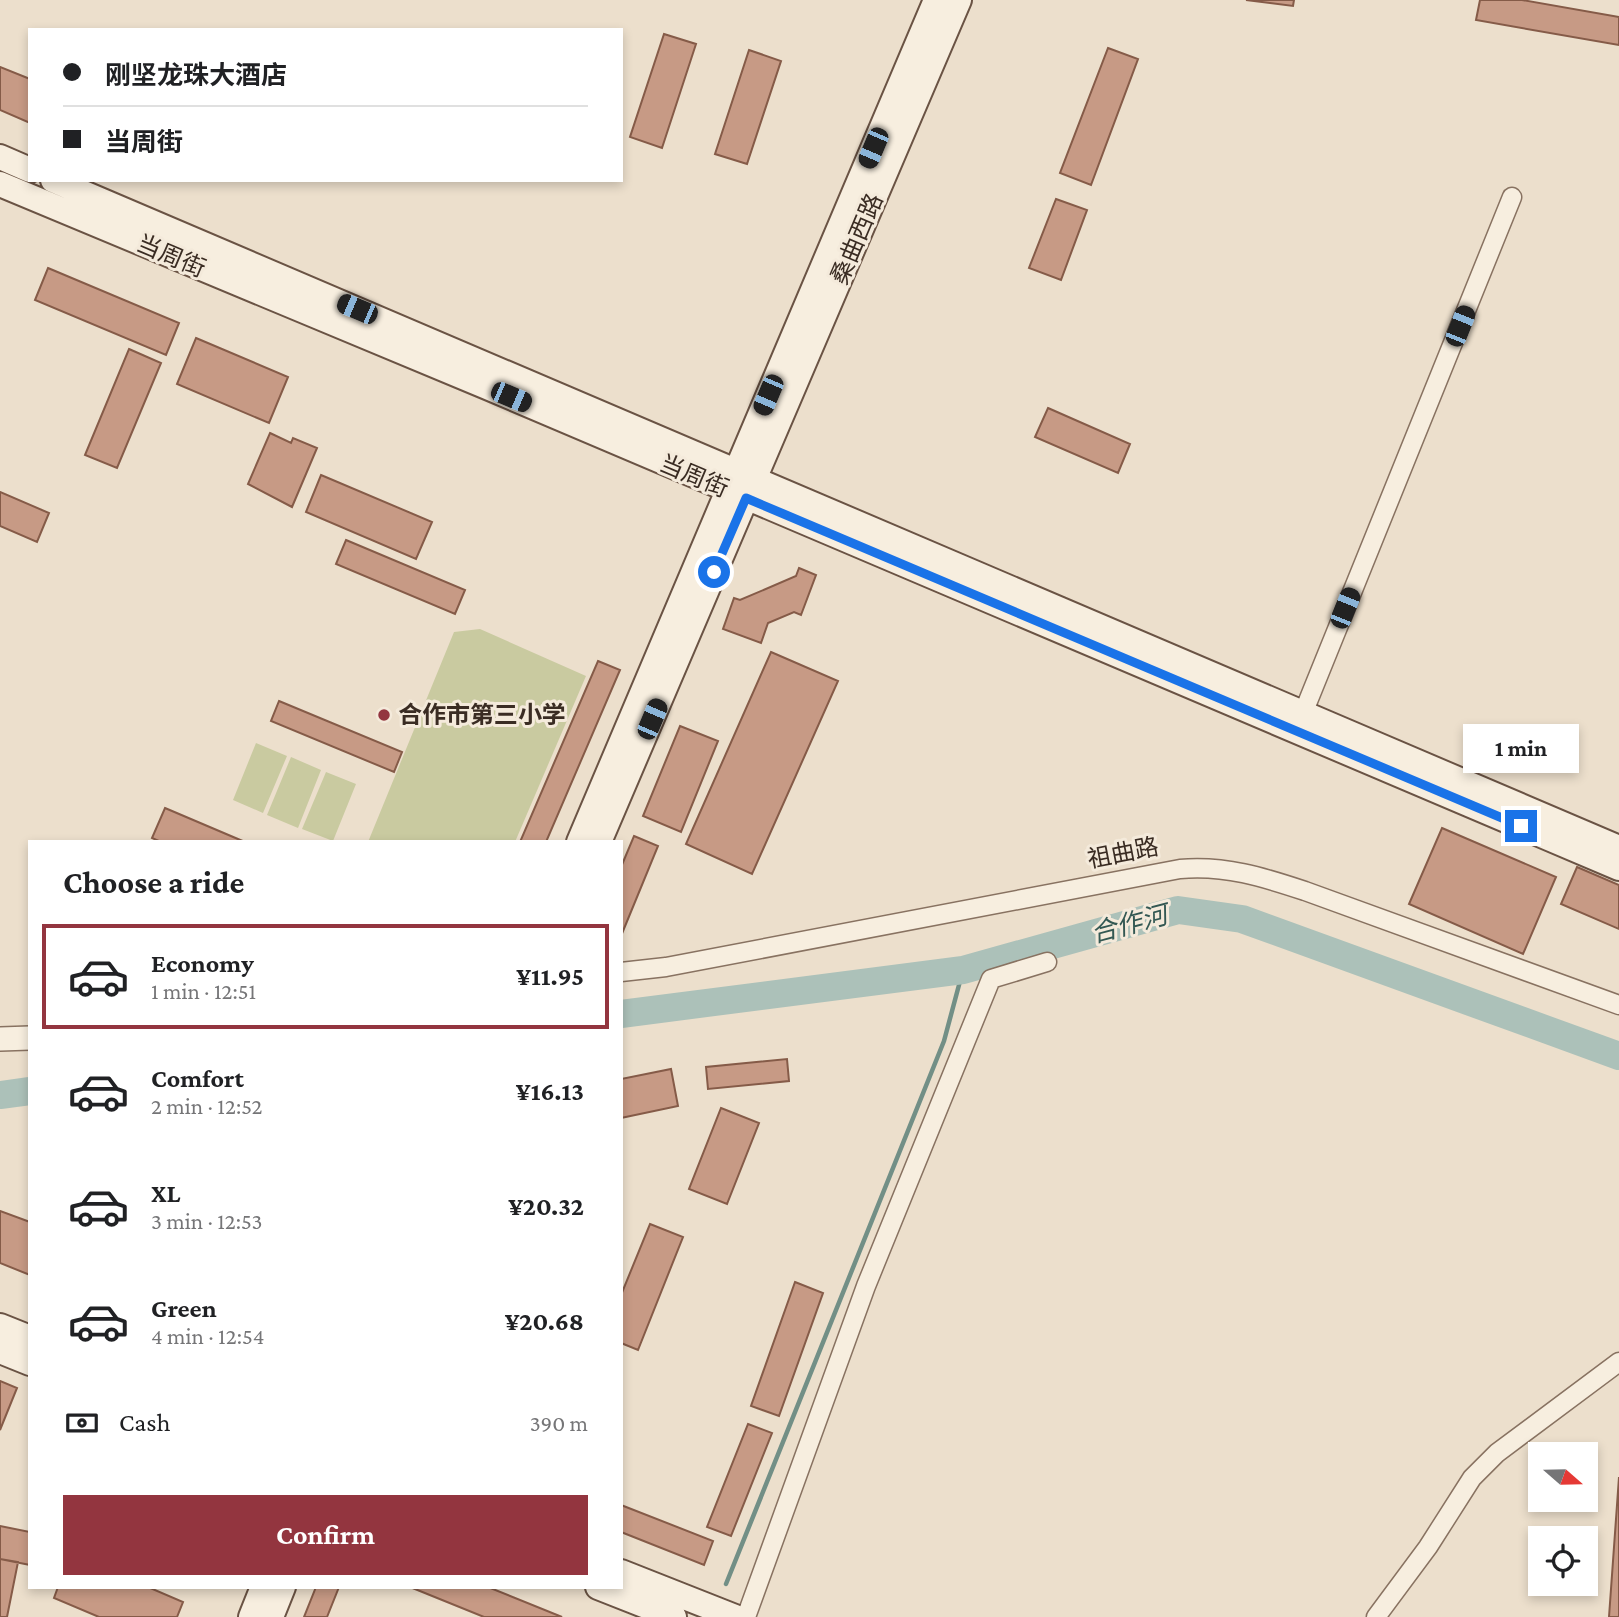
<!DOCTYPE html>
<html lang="en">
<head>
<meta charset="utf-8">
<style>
  body { margin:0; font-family:"Crimson Pro","Noto Sans SC",serif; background:#f6f6f6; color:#202124; height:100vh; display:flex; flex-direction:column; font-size:26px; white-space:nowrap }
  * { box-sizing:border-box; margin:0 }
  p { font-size:23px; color:#757577 }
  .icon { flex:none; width:38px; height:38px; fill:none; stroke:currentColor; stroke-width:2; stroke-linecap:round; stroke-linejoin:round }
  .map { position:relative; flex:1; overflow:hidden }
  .drawer { position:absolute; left:28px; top:840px; width:595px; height:749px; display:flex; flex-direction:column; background:#fff; border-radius:0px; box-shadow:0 4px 10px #0003 }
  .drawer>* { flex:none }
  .banner { position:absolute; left:28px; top:28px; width:595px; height:154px; border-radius:0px; box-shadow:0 4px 10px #0003; display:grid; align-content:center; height:154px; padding:0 35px; background:#fff }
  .needle { width:46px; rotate:110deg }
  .controls { position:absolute; left:1528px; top:1442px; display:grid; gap:14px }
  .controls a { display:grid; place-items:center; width:70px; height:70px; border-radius:0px; background:#fff; box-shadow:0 4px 10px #0003; font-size:35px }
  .end { position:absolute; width:32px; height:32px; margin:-16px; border:9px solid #1a73e8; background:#fff; box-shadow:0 0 0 4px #fff }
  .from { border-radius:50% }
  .bubble { position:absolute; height:49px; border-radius:0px; background:#fff; box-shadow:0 4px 10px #0003; font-size:23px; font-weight:700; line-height:49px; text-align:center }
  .car { position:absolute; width:21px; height:42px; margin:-21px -10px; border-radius:9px; box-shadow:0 0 5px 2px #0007; background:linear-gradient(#222 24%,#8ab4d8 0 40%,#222 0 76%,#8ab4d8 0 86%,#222 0) }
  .banner b { display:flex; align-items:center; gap:24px; height:66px; font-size:26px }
  .banner b+b { border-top:2px solid #e0e0e0 }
  .banner i { width:18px; height:18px; background:#202124 }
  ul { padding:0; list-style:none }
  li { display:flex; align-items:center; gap:21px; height:105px; margin:0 14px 10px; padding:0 21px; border:4px solid transparent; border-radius:0px }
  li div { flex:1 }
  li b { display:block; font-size:26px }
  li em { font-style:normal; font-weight:700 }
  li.selected { border-color:#93353f }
  li>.icon { width:63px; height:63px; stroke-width:1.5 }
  h2 { padding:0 35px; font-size:32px; line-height:84px }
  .pay { display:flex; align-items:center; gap:18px; height:77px; padding:0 35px; font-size:26px }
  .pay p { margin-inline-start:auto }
  .action { display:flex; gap:14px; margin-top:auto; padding:14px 35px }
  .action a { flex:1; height:80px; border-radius:0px; background:#93353f; color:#fff; font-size:28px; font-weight:700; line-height:80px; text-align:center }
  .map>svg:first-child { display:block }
</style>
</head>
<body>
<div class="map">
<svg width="1619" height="1617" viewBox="0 0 1619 1617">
  <rect width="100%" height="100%" fill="#ecdfcc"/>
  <path fill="#c9caa0" d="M480 629 586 676 515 842H368L454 632Z
    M256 743 287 756 263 813 233 800Z
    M291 757 321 770 298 828 267 815Z
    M326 772 356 784 333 841 302 829Z"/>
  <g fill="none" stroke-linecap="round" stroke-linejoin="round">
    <path stroke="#728f86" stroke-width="4.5" d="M726 1584 944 1041 963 970"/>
    <path stroke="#acc1b9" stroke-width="28" d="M621 1014 963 970 1178 910 1242 919 1619 1056
      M0 1095 30 1091"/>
  </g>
  <path fill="#c79a85" stroke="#855b48" stroke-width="2" d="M1246 0H1294L1293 6Z
    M1480 0H1522L1619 17V45L1476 20Z
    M664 34 696 44 662 148 630 137Z
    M1108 48 1138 59 1091 185 1060 173Z
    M749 50 781 61 747 164 715 154Z
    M0 67 30 79V123L0 110Z
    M1056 199 1087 210 1061 280 1029 268Z
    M48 268 179 323 166 355 35 300Z
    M196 338 288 377 269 423 177 384Z
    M129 349 161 363 117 468 85 455Z
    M1048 408 1130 444 1118 473 1035 437Z
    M270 433 291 443 293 438 317 448 292 507 248 484Z
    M321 475 432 522 416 559 306 512Z
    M0 492 49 513 37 542 0 526Z
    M346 540 465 590 455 614 336 564Z
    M799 568 816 575 801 615 794 612 768 623 761 643 723 629 734 598 740 600 796 576Z
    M771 652 838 681 752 874 686 844Z
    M598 661 620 670 546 842H520Z
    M279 701 402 752 394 772 271 721Z
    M680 726 718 741 681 832 643 816Z
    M165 808 245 842H161L152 838Z
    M1442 828 1556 877 1523 954 1409 904Z
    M634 836 658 846 621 936V867Z
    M1577 867 1619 885V929L1561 904Z
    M787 1059 789 1081 708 1089 706 1067Z
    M671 1069 678 1106 621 1118V1079Z
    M721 1108 759 1123 727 1204 689 1189Z
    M0 1211 30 1222V1275L0 1263Z
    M650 1224 683 1237 638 1350 621 1343V1295Z
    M795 1282 823 1293 779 1416 751 1406Z
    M0 1381 17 1388 0 1430Z
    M748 1424 772 1433 731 1536 707 1527Z
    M1619 1477V1617H1609Z
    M621 1505 713 1541 704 1565 621 1532Z
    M0 1526 30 1532V1565L0 1559Z
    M0 1559 18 1562 7 1617H0Z
    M58 1587H148L183 1602 177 1617H99L54 1598Z
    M316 1587H339L327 1617H304Z
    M410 1587H488L562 1617H484Z"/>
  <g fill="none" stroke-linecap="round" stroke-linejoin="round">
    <g stroke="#887261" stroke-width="21">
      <path id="minor" d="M1304 711 1512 197
        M621 972 666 967 1180 869C1225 865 1263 877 1305 891L1619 1005
        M746 1617 866 1286 991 979 1047 962
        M1376 1617 1428 1547 1472 1478 1497 1453 1619 1362"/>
    </g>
    <g stroke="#887261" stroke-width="26">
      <path id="tertiary" d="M0 1039 30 1038"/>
    </g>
    <g stroke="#6a5344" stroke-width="28">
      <path id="secondary" d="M0 157 30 170
        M53 180 1619 848
        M0 184 487 387 1619 868
        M579 842 936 0
        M599 842 959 0
        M0 1326 30 1338
        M0 1351 30 1363
        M621 1572 735 1617
        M598 1587 674 1617
        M251 1617 263 1587
        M271 1617 283 1587"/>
    </g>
    <use href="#minor" stroke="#f7eedf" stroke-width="18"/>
    <use href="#tertiary" stroke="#f7eedf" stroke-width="23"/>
    <use href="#secondary" stroke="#f7eedf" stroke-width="24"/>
  </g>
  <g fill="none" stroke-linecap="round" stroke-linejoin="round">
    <path stroke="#1a73e8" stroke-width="9" d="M714 572 746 498 1521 826"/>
  </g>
  <circle fill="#93353f" stroke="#f4eadb" stroke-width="2.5" cx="384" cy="715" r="7"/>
  <g text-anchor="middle" stroke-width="6" stroke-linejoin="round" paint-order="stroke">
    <g font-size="24" fill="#3a2c23" stroke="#f4eadb">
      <text transform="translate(857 239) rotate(-67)" y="8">桑曲西路</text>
      <text transform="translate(171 256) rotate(23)" y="8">当周街</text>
      <text transform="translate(694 476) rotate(23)" y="8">当周街</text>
      <text transform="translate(1123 853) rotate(-11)" y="8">祖曲路</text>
    </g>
    <g font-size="24" font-weight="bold" fill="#3a2c23" stroke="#f4eadb" text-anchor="start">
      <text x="398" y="723">合作市第三小学</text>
    </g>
    <g font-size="26" font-style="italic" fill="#335853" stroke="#f4eadb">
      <text transform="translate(1129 924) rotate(-15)" y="9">合作河</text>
    </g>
  </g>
</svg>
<div class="controls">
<a><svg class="needle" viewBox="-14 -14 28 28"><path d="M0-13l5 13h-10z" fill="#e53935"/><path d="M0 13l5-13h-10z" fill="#757577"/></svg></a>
<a><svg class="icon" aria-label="locate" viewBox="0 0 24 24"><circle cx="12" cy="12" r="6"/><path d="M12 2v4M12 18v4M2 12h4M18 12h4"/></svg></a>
</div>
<i class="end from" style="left:714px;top:572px"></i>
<i class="end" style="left:1521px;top:826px"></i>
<div class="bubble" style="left:1463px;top:724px;width:116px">1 min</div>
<i class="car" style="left:873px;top:148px;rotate:203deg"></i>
<i class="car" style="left:357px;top:309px;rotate:293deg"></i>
<i class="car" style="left:1460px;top:326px;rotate:22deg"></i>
<i class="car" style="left:768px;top:395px;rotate:203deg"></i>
<i class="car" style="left:511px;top:397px;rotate:113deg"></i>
<i class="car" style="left:1345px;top:608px;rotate:22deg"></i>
<i class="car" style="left:652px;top:719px;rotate:23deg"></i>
<div class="banner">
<b><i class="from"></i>刚坚龙珠大酒店</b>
<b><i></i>当周街</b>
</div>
<section class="drawer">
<h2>Choose a ride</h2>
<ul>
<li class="selected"><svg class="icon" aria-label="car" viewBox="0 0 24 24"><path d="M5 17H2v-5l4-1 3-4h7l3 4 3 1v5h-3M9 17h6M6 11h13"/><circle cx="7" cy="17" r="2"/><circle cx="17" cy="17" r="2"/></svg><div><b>Economy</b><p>1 min · 12:51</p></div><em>¥11.95</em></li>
<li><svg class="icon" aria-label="car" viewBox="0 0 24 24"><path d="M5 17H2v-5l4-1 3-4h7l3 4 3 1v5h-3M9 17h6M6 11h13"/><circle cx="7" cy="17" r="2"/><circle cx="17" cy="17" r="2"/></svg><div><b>Comfort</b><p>2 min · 12:52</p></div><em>¥16.13</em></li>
<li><svg class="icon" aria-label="car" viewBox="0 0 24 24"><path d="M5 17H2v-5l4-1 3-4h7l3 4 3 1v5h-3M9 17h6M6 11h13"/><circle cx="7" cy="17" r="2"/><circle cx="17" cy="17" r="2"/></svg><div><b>XL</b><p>3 min · 12:53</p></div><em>¥20.32</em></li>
<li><svg class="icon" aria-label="car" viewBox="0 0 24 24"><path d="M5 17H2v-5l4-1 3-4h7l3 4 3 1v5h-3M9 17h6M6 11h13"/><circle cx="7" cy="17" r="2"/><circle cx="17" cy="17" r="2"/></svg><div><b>Green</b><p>4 min · 12:54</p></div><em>¥20.68</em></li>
</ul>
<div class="pay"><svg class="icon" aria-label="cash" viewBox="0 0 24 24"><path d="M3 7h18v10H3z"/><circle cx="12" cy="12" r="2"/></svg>Cash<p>390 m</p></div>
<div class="action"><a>Confirm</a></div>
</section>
</div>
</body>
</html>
